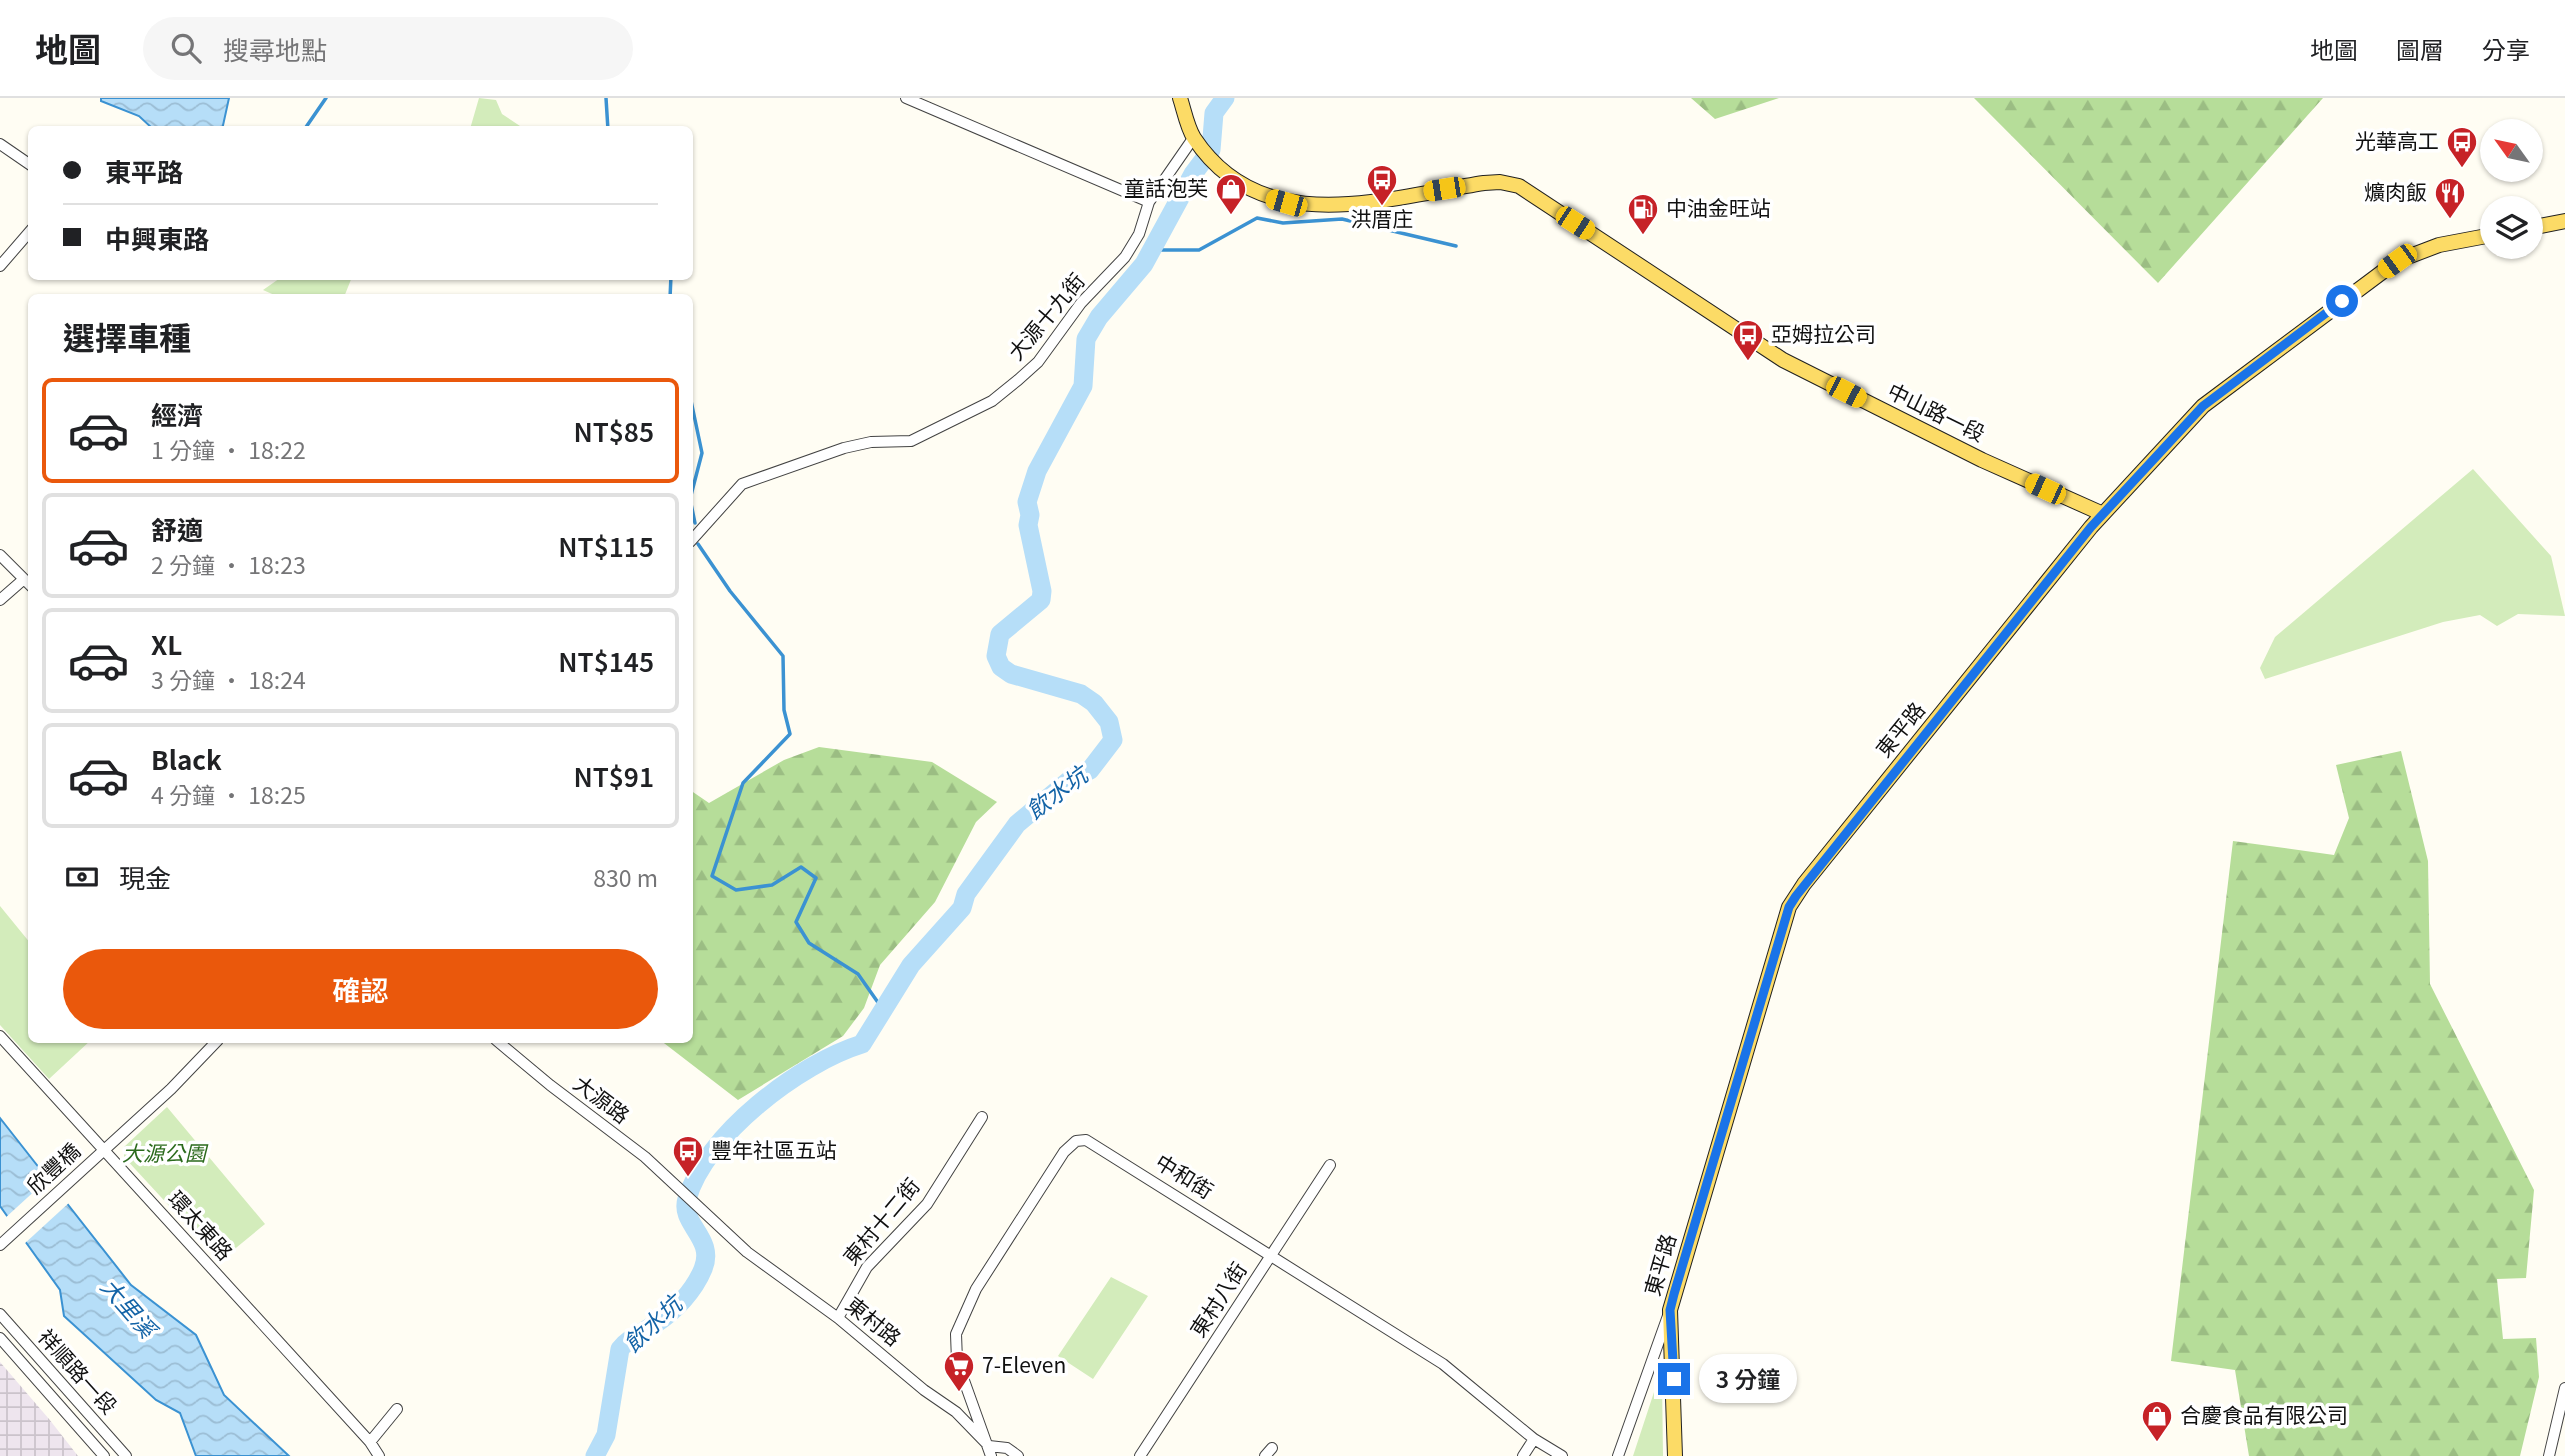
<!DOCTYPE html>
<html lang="zh-TW">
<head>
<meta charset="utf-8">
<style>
  body { margin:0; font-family:Georgia,"Noto Sans TC",serif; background:#f6f6f6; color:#202124; height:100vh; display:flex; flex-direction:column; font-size:26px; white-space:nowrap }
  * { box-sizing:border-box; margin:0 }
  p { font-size:23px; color:#757577 }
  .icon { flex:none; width:38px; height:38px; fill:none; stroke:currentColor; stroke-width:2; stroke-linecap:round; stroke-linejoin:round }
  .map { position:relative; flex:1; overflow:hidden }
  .side { position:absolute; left:28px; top:196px; width:665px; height:749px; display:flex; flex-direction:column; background:#fff; border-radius:10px; box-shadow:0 2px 5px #0004 }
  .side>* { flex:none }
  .banner { position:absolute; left:28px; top:28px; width:665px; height:154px; border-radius:10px; box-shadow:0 2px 5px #0004; display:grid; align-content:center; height:154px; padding:0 35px; background:#fff }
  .needle { width:46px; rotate:303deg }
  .fabs { position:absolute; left:2480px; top:21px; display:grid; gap:14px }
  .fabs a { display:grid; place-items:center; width:63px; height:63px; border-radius:50%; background:#fff; box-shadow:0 2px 5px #0004; font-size:35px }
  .end { position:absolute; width:32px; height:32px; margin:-16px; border:9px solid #1a73e8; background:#fff; box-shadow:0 0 0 4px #fff }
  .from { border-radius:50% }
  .bubble { position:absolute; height:49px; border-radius:24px; background:#fff; box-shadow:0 2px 5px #0004; font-size:23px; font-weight:600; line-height:49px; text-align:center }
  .car { position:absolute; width:21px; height:42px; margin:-21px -10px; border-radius:9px; box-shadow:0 0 5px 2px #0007; background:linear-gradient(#f5c518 24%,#345 0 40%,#f5c518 0 76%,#345 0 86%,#f5c518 0) }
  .banner b { display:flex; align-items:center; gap:24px; height:66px; font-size:26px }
  .banner b+b { border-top:2px solid #e0e0e0 }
  .banner i { width:18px; height:18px; background:#202124 }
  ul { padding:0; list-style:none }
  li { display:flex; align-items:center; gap:21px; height:105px; margin:0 14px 10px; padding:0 21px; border:4px solid #e0e0e0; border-radius:10px }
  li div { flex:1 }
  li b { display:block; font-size:26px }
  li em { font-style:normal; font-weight:600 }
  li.current { border-color:#ea580c }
  li>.icon { width:63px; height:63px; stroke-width:1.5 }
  h2 { padding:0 35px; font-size:32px; line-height:84px }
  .pay { display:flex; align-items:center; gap:18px; height:77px; padding:0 35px; font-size:26px }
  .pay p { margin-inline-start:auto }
  .button { display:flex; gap:14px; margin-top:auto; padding:14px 35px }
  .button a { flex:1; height:80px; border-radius:42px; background:#ea580c; color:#fff; font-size:28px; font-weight:600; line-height:80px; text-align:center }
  header { display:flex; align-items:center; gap:42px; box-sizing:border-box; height:98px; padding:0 35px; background:#fff; border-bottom:2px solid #e0e0e0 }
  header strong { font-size:33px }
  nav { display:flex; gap:38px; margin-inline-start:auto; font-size:24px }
  .search { width:490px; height:63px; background:#f6f6f6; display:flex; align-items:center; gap:18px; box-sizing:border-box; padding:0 24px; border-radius:38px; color:#757577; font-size:26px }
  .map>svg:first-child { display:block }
</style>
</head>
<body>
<header>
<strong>地圖</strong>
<div class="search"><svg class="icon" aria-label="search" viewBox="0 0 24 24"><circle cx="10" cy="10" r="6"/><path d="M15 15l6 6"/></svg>搜尋地點</div>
<nav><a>地圖</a><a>圖層</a><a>分享</a></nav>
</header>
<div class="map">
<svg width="2565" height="1358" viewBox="0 0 2565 1358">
  <defs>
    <pattern id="industrial-grid" width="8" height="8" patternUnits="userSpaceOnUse" patternTransform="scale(1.75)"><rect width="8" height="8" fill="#eee5ee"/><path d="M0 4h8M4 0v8" fill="none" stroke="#cbc3cb"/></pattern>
    <pattern id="forest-firs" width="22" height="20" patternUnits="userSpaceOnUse" patternTransform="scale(1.75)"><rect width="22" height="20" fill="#b6dd99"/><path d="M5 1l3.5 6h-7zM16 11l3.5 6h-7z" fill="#9bbd83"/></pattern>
    <pattern id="water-waves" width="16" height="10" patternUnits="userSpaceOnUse" patternTransform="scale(1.75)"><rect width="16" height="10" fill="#b6def8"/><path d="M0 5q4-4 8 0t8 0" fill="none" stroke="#9bbdd4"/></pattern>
  </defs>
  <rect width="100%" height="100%" fill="#fffdf3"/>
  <path fill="url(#industrial-grid)" d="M0 1264 49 1321 78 1358H0Z"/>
  <path fill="#d3ecbb" d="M479 0 496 2 502 16 523 30 470 31Z
    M283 178H352V179L344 199H279L263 192Z
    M2473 371 2551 458 2565 518 2518 516 2497 528 2480 517 2443 524 2265 581 2260 570 2275 539Z
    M0 808 31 846 32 942H91L49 981 0 927Z
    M167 1009 265 1126 220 1163 124 1059V1049Z
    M1111 1179 1148 1198 1093 1281 1058 1258Z
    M1662 1282 1663 1358H1633L1657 1285Z"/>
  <path fill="url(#forest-firs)" d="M1691 0H1779L1715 21Z
    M1974 0H2323L2158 185Z
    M819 649 932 664 997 704 976 724 935 804 880 867 864 910 843 938 738 1002 660 942H690V692L709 705 784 662Z
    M2401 653 2428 763 2430 886 2534 1092 2526 1180 2497 1181 2503 1241 2536 1240 2539 1279 2520 1358H2249L2235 1272 2171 1263 2233 743 2334 757 2349 720 2336 667Z"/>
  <path fill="url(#water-waves)" stroke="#3b92d2" stroke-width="2" d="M101 0H229L222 32 153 31 139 18 101 3Z
    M0 1020 131 1187 196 1237 224 1297 289 1358H196L180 1315 156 1302 64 1218 60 1192 0 1108Z"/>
  <path fill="#fffdf3" d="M51 1078 71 1103 23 1147 4 1121Z"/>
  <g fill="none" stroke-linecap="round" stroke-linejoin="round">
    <path stroke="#3b92d2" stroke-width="3.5" d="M606 0 608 32
      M304 32 326 0
      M1151 152H1199L1257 120 1283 125 1342 121 1456 148
      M670 200 671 178
      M690 298 702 355 690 401 695 425
      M698 446 730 493 783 558 784 612 790 636 743 685 712 778 736 792 772 787 801 769 816 780 796 824 809 845 858 876 884 913"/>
    <path stroke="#b6def8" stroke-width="19" d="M595 1358 606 1337 620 1251C628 1240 644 1234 655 1226 675 1213 694 1193 703 1171 716 1140 679 1126 687 1101 705 1037 800 965 862 946L911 867 962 810 966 796 1017 726 1072 680 1090 672 1113 642 1109 624 1094 605 1081 596 1011 576 1001 569 996 558 1000 536 1041 502 1042 493 1028 427 1030 417 1027 404 1037 373 1083 288 1086 241 1099 219 1144 166 1193 76 1211 52 1214 15 1225 0"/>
    <g stroke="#434343" stroke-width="12">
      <path id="minor" d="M906 0 1149 104
        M0 46 32 68
        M0 168 32 131
        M690 444 742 386 844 350 871 344 911 343 992 303 1018 282 1038 264 1081 205 1125 159 1139 136 1149 104 1194 39
        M0 457 32 489
        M0 502 24 481
        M0 938 370 1344 397 1311
        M496 942 550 987 645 1059 747 1154 838 1220 924 1292 956 1314 989 1348 1007 1350 1018 1358
        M0 1147 171 991 218 942
        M0 1216 126 1358
        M838 1220 867 1169 927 1106 982 1019
        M0 1240 104 1358
        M370 1344 379 1358
        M991 1358 957 1263 956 1236 976 1191 1064 1054 1076 1043 1086 1042 1443 1266 1534 1341 1562 1358
        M1140 1358 1330 1067
        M1265 1358 1272 1350
        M1523 1358 1534 1341
        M1618 1358 1669 1215
        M2549 1358 2565 1290"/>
    </g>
    <g stroke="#212121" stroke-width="16">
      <path id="major" d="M1180 0C1184 12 1187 29 1194 40 1262 143 1385 100 1484 85L1500 84 1519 88 1783 262 1982 362 2103 416
        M2530 130 2565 123
        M1675 1358 1670 1212 1789 809 1804 786 2091 429 2203 308 2397 163 2439 147 2492 137"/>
    </g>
    <use href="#minor" stroke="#fff" stroke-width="10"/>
    <use href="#major" stroke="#fcdb66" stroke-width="14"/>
  </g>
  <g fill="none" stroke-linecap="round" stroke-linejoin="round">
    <path stroke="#1a73e8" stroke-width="9" d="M1674 1281 1670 1212 1674 1196 1789 809 1796 798 2091 429 2203 308 2342 203"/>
  </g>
  <defs>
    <g id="bus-pin" transform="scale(1.575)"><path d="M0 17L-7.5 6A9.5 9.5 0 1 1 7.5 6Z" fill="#c62227" stroke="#fff"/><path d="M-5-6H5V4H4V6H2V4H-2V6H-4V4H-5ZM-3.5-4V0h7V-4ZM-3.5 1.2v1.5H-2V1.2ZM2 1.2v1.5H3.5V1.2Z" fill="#fff"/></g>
    <g id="shop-pin" transform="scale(1.575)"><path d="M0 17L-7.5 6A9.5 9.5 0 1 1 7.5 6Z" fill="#c62227" stroke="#fff"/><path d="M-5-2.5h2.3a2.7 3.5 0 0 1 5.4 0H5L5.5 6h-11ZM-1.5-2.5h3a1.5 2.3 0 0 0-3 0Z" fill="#fff"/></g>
    <g id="restaurant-pin" transform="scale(1.575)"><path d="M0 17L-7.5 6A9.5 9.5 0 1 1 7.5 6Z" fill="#c62227" stroke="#fff"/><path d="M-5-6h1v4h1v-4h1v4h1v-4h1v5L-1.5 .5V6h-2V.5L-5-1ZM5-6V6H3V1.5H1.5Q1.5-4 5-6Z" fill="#fff"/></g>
    <g id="fuel-pin" transform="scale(1.575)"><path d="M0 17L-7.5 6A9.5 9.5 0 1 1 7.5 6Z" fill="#c62227" stroke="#fff"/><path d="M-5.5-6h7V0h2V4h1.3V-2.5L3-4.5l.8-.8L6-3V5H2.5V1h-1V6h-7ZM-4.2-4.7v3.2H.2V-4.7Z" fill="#fff"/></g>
    <g id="supermarket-pin" transform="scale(1.575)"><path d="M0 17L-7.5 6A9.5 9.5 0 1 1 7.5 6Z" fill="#c62227" stroke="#fff"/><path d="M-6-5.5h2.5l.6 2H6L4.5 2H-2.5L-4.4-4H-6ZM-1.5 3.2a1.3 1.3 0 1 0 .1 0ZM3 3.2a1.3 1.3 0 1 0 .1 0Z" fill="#fff"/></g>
  </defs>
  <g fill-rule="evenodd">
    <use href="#bus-pin" x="2462" y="44"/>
    <use href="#bus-pin" x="1382" y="82"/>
    <use href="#shop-pin" x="1231" y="91"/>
    <use href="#restaurant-pin" x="2450" y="95"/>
    <use href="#fuel-pin" x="1643" y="111"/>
    <use href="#bus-pin" x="1748" y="237"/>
    <use href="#bus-pin" x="688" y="1053"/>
    <use href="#supermarket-pin" x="959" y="1268"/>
    <use href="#shop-pin" x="2157" y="1318"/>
  </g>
  <g text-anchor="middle" stroke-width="7" stroke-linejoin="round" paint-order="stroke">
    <g font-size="21" fill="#101010" stroke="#fff" text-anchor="start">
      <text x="2439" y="51" text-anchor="end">光華高工</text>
      <text x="1208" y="98" text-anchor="end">童話泡芙</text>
      <text x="2427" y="102" text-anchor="end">爌肉飯</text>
      <text x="1666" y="118">中油金旺站</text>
      <text x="1382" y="129" text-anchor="middle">洪厝庄</text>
      <text x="1771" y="244">亞姆拉公司</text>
      <text x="711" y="1060">豐年社區五站</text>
      <text x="982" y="1275">7-Eleven</text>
      <text x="2180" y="1325">合慶食品有限公司</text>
    </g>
    <g font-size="21" fill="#101010" stroke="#fff">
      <text transform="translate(1047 219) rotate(-50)" y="7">大源十九街</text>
      <text transform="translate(1936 315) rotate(26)" y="7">中山路一段</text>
      <text transform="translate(1901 632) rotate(-51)" y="7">東平路</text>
      <text transform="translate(601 1002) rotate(37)" y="7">大源路</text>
      <text transform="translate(54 1071) rotate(-43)" y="7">欣豐橋</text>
      <text transform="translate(1184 1079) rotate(32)" y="7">中和街</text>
      <text transform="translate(882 1124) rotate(-50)" y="7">東村十二街</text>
      <text transform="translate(200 1128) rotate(48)" y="7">環太東路</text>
      <text transform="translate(1661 1167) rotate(-74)" y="7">東平路</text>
      <text transform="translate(1219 1202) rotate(-57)" y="7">東村八街</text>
      <text transform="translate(873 1224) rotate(39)" y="7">東村路</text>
      <text transform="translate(77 1274) rotate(48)" y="7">祥順路一段</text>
    </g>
    <g font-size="21" font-style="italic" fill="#2c6b1d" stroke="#fff">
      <text x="164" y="1063">大源公園</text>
    </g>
    <g font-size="23" font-style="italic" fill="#1464a7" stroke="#fff">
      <text transform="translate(1057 695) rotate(-37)" y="8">飲水坑</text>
      <text transform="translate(128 1210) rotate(49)" y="8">大里溪</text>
      <text transform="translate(653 1226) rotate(-43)" y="8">飲水坑</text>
    </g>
  </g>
</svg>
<div class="fabs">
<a><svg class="needle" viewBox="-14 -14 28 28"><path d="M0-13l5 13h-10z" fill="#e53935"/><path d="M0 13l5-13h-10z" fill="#757577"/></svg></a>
<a><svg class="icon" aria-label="layers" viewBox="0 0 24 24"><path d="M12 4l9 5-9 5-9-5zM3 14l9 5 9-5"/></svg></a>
</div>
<i class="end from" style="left:2342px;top:203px"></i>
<i class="end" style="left:1674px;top:1281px"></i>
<div class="bubble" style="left:1699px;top:1256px;width:98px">3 分鐘</div>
<i class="car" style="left:1444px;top:91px;rotate:261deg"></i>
<i class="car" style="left:1286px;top:105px;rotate:286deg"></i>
<i class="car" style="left:1575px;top:125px;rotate:123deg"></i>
<i class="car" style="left:2397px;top:163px;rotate:234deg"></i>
<i class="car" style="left:1846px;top:294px;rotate:117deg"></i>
<i class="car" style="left:2045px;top:391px;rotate:295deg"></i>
<div class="banner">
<b><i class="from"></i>東平路</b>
<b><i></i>中興東路</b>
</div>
<section class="side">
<h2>選擇車種</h2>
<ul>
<li class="current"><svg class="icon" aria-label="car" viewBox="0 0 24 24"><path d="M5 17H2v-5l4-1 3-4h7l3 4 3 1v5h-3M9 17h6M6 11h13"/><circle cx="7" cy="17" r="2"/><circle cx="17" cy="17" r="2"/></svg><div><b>經濟</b><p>1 分鐘 · 18:22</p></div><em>NT$85</em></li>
<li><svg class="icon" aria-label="car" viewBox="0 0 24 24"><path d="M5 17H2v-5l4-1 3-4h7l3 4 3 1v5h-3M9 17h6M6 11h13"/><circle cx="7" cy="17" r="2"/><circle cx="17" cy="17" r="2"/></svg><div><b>舒適</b><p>2 分鐘 · 18:23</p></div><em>NT$115</em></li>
<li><svg class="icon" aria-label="car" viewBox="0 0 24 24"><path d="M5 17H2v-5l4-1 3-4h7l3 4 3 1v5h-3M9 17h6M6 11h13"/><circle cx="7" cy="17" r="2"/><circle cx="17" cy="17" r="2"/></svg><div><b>XL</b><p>3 分鐘 · 18:24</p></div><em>NT$145</em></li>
<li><svg class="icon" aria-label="car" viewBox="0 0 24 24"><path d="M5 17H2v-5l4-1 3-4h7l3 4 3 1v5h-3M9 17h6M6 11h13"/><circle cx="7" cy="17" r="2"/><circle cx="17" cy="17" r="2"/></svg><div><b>Black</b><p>4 分鐘 · 18:25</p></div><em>NT$91</em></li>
</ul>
<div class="pay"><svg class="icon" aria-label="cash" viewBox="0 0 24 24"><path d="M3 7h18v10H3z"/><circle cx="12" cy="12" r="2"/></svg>現金<p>830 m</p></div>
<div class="button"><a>確認</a></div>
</section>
</div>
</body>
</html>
